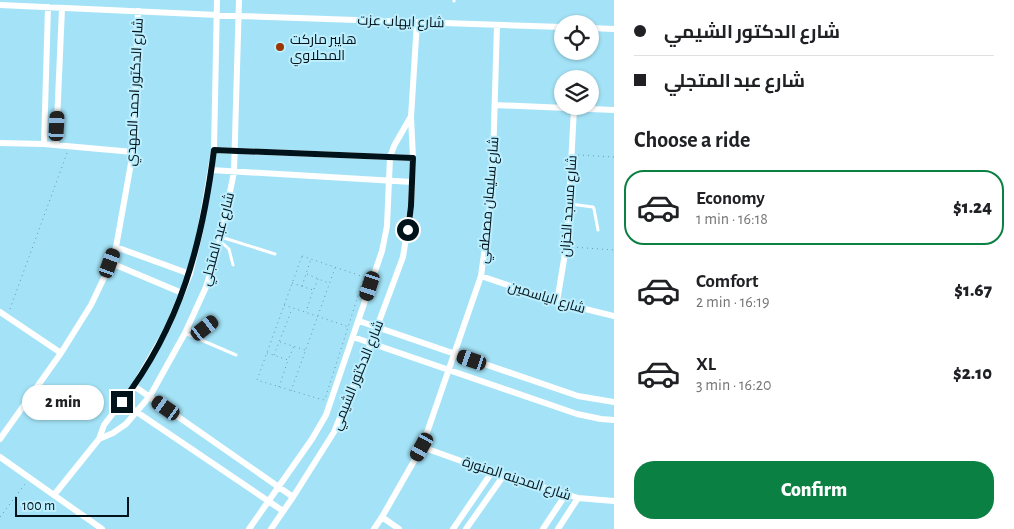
<!DOCTYPE html>
<html lang="en">
<head>
<meta charset="utf-8">
<style>
  body { margin:0; font-family:"Alegreya Sans",Cairo,sans-serif; background:#f6f6f6; color:#202124; height:100vh; display:flex; flex-direction:column; font-size:19px; white-space:nowrap }
  * { box-sizing:border-box; margin:0 }
  p { font-size:16px; color:#757577 }
  .icon { flex:none; width:28px; height:28px; fill:none; stroke:currentColor; stroke-width:2; stroke-linecap:round; stroke-linejoin:round }
  .map { position:relative; flex:1; overflow:hidden }
  .panel { display:flex; flex-direction:column; background:#fff; width:400px }
  .panel>* { flex:none }
  .guide { display:grid; align-content:center; height:110px; padding:0 20px; background:#fff }
  .tools { position:absolute; left:554px; top:15px; display:grid; gap:10px }
  .tools a { display:grid; place-items:center; width:45px; height:45px; border-radius:50%; background:#fff; box-shadow:0 1px 4px #0004; font-size:25px }
  .scale { position:absolute; left:15px; bottom:12px; width:114px; box-sizing:border-box; padding-left:5px; border:2px solid #00131a; border-top:0; font-size:14px; line-height:18px; white-space:nowrap; color:#00131a; -webkit-text-stroke:4px #bceefe; paint-order:stroke }
  .end { position:absolute; width:22px; height:22px; margin:-11px; border:6px solid #00131a; background:#fff; box-shadow:0 0 0 2px #fff }
  .from { border-radius:50% }
  .bubble { position:absolute; height:35px; border-radius:18px; background:#fff; box-shadow:0 1px 4px #0004; font-size:16px; font-weight:800; line-height:35px; text-align:center }
  .car { position:absolute; width:15px; height:30px; margin:-15px -8px; border-radius:6px; box-shadow:0 0 4px 1px #0007; background:linear-gradient(#222 24%,#8ab4d8 0 40%,#222 0 76%,#8ab4d8 0 86%,#222 0) }
  .guide b { display:flex; align-items:center; gap:18px; height:48px; font-size:19px }
  .guide b+b { border-top:1px solid #e0e0e0 }
  .guide i { width:12px; height:12px; background:#202124 }
  ul { padding:0; list-style:none }
  li { display:flex; align-items:center; gap:15px; height:75px; margin:0 10px 8px; padding:0 10px; border:2px solid transparent; border-radius:20px }
  li div { flex:1 }
  li b { display:block; font-size:19px }
  li em { font-style:normal; font-weight:800 }
  li.selected { border-color:#0b8043 }
  li>.icon { width:45px; height:45px; stroke-width:1.5 }
  h2 { padding:0 20px; font-size:22px; line-height:60px }
  .button { display:flex; gap:10px; margin-top:auto; padding:10px 20px }
  .button a { flex:1; height:58px; border-radius:20px; background:#0b8043; color:#fff; font-size:20px; font-weight:800; line-height:58px; text-align:center }
  main { display:flex; flex:1; min-height:0 }
  .map>svg:first-child { display:block }
</style>
</head>
<body>
<main>
<div class="map">
<svg width="614" height="529" viewBox="0 0 614 529">
  <rect width="100%" height="100%" fill="#a4e3f7"/>
  <g fill="none" stroke-linecap="round" stroke-linejoin="round">
    <path stroke="#6796a5" stroke-width="1" stroke-dasharray="1 4" stroke-linecap="butt" d="M578 155 614 157
      M572 247 614 250
      M302 256 364 277 325 399 323 400 257 380Z
      M307 274 328 283
      M292 283 313 290 306 312
      M302 286 311 259
      M314 289 318 279
      M284 305 349 327
      M10 309 67 153
      M280 342 305 350
      M267 353 288 360 294 346
      M274 355 292 309
      M279 387 288 360
      M291 391 335 268
      M0 517 25 484"/>
    <path stroke="#fff" stroke-width="3" d="M454 1V0
      M570 204 593 207 594 209 598 230
      M221 237 275 254
      M220 241 229 249 233 265
      M187 330 198 331 213 322
      M185 333 236 355"/>
    <path stroke="#fff" stroke-width="6" d="M0 5 239 16 562 27
      M590 28 614 29
      M495 105 614 110
      M0 143 44 144 133 152
      M44 144 48 7
      M56 145 62 8
      M214 150 413 158
      M211 170 412 182
      M116 247 190 274
      M111 263 182 293
      M481 276 557 302 614 316
      M557 302 567 241 574 108
      M0 312 61 353
      M359 321 578 396 614 402
      M353 337 577 414 601 419 614 420
      M134 386 293 497
      M122 402 283 511
      M0 439 61 353 91 305 111 263 116 247 133 152 138 11
      M99 439 113 433 126 424 150 396 185 333 206 287 221 236 234 172 239 0
      M422 447 492 472 566 494 578 498 614 501
      M0 457 102 529
      M54 495 99 439 104 425 134 386 167 329 190 274 200 232 214 150 217 0
      M382 517 399 529
      M249 529 312 439 326 415 382 251 387 226 390 157 394 146 410 118
      M271 529 293 497 334 432 371 343 403 257 411 206 413 158 411 117 417 22
      M374 529 382 517 422 447 481 276 489 218 493 160 497 25
      M453 529 492 472
      M466 529 504 475
      M543 529 566 494
      M558 529 578 498"/>
  </g>
  <g fill="none" stroke-linecap="round" stroke-linejoin="round">
    <path stroke="#00131a" stroke-width="6" d="M122 402C181 325 202 244 214 150L413 158 411 206 408 230"/>
  </g>
  <circle fill="#9a3504" stroke="#bceefe" stroke-width="2" cx="280" cy="47" r="5"/>
  <g text-anchor="middle" stroke-width="4" stroke-linejoin="round" paint-order="stroke">
    <g font-size="14" fill="#00131a" stroke="#bceefe">
      <text transform="translate(401 21) rotate(2)" y="5">شارع ايهاب عزت</text>
      <text transform="translate(134 92) rotate(-87)" y="5">شارع الدكتور احمد المهدي</text>
      <text transform="translate(488 200) rotate(-85)" y="5">شارع سليمان مصطفي</text>
      <text transform="translate(568 206) rotate(-86)" y="5">شارع مسجد الخزان</text>
      <text transform="translate(217 239) rotate(-75)" y="5">شارع عبد المتجلي</text>
      <text transform="translate(547 297) rotate(17)" y="5">شارع الياسمين</text>
      <text transform="translate(357 375) rotate(-68)" y="5">شارع الدكتور الشيمي</text>
      <text transform="translate(517 478) rotate(18)" y="5">شارع المدينه المنورة</text>
    </g>
    <g font-size="14" fill="#00131a" stroke="#bceefe" text-anchor="start">
      <text x="290" y="44">هايبر ماركت<tspan x="290" dy="16">المحلاوي</tspan></text>
    </g>
  </g>
</svg>
<div class="tools">
<a><svg class="icon" aria-label="locate" viewBox="0 0 24 24"><circle cx="12" cy="12" r="6"/><path d="M12 2v4M12 18v4M2 12h4M18 12h4"/></svg></a>
<a><svg class="icon" aria-label="layers" viewBox="0 0 24 24"><path d="M12 4l9 5-9 5-9-5zM3 14l9 5 9-5"/></svg></a>
</div>
<div class="scale">100 m</div>
<i class="end from" style="left:408px;top:230px"></i>
<i class="end" style="left:122px;top:402px"></i>
<div class="bubble" style="left:22px;top:385px;width:82px">2 min</div>
<i class="car" style="left:57px;top:126px;rotate:3deg"></i>
<i class="car" style="left:110px;top:263px;rotate:20deg"></i>
<i class="car" style="left:370px;top:286px;rotate:198deg"></i>
<i class="car" style="left:205px;top:328px;rotate:52deg"></i>
<i class="car" style="left:472px;top:360px;rotate:289deg"></i>
<i class="car" style="left:166px;top:408px;rotate:305deg"></i>
<i class="car" style="left:422px;top:447px;rotate:209deg"></i>
</div>
<section class="panel">
<div class="guide">
<b><i class="from"></i>شارع الدكتور الشيمي</b>
<b><i></i>شارع عبد المتجلي</b>
</div>
<h2>Choose a ride</h2>
<ul>
<li class="selected"><svg class="icon" aria-label="car" viewBox="0 0 24 24"><path d="M5 17H2v-5l4-1 3-4h7l3 4 3 1v5h-3M9 17h6M6 11h13"/><circle cx="7" cy="17" r="2"/><circle cx="17" cy="17" r="2"/></svg><div><b>Economy</b><p>1 min · 16:18</p></div><em>$1.24</em></li>
<li><svg class="icon" aria-label="car" viewBox="0 0 24 24"><path d="M5 17H2v-5l4-1 3-4h7l3 4 3 1v5h-3M9 17h6M6 11h13"/><circle cx="7" cy="17" r="2"/><circle cx="17" cy="17" r="2"/></svg><div><b>Comfort</b><p>2 min · 16:19</p></div><em>$1.67</em></li>
<li><svg class="icon" aria-label="car" viewBox="0 0 24 24"><path d="M5 17H2v-5l4-1 3-4h7l3 4 3 1v5h-3M9 17h6M6 11h13"/><circle cx="7" cy="17" r="2"/><circle cx="17" cy="17" r="2"/></svg><div><b>XL</b><p>3 min · 16:20</p></div><em>$2.10</em></li>
</ul>
<div class="button"><a>Confirm</a></div>
</section>
</main>
</body>
</html>
